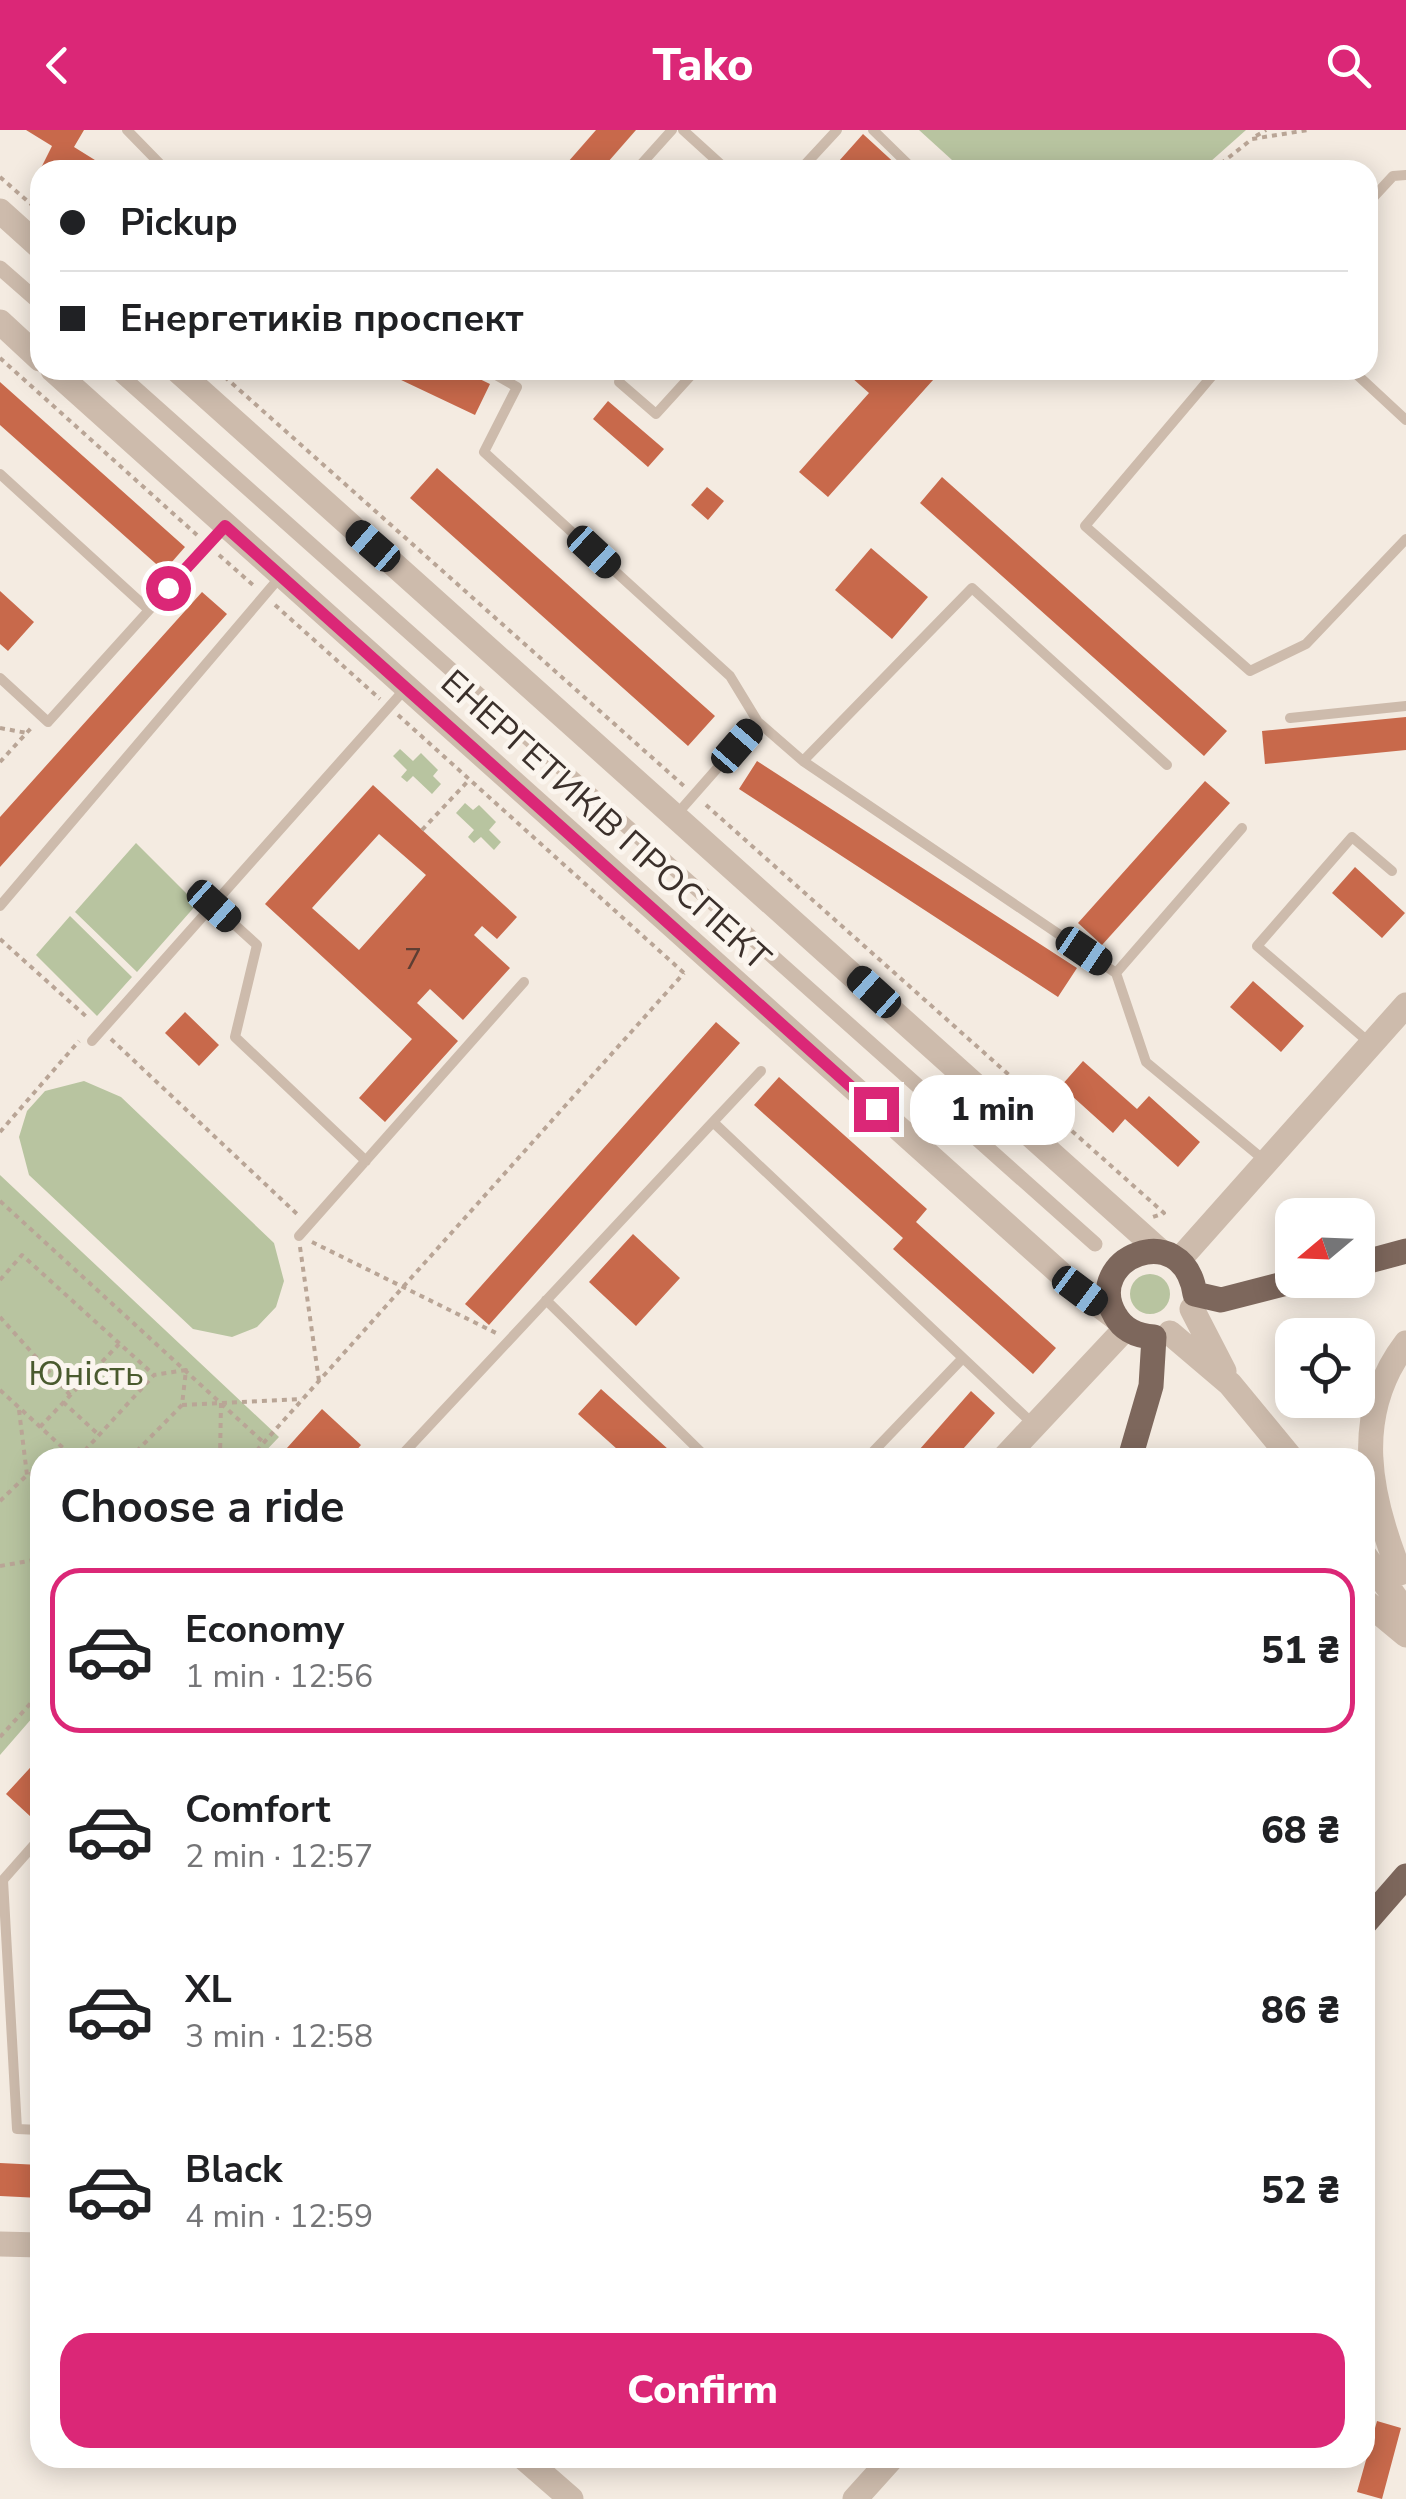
<!DOCTYPE html>
<html lang="en">
<head>
<meta charset="utf-8">
<style>
  body { margin:0; font-family:"Nunito Sans",sans-serif; background:#f2f2f2; color:#202124; height:100vh; display:flex; flex-direction:column; font-size:38px; white-space:nowrap }
  * { box-sizing:border-box; margin:0 }
  p { font-size:32px; color:#757577 }
  .icon { flex:none; width:55px; height:55px; fill:none; stroke:currentColor; stroke-width:2; stroke-linecap:round; stroke-linejoin:round }
  .map { position:relative; flex:1; overflow:hidden }
  .panel { position:absolute; left:30px; top:1318px; width:1345px; height:1020px; display:flex; flex-direction:column; background:#fff; border-radius:30px; box-shadow:0 5px 25px #0003 }
  .panel>* { flex:none }
  .banner { position:absolute; left:30px; top:30px; width:1348px; height:220px; border-radius:30px; box-shadow:0 5px 25px #0003; display:grid; align-content:center; height:220px; padding:0 30px; background:#fff }
  .needle { width:65px; rotate:251deg }
  .fabs { position:absolute; left:1275px; top:1068px; display:grid; gap:20px }
  .fabs a { display:grid; place-items:center; width:100px; height:100px; border-radius:20px; background:#fff; box-shadow:0 5px 25px #0003; font-size:50px }
  .end { position:absolute; width:45px; height:45px; margin:-22px; border:12px solid #db2777; background:#fff; box-shadow:0 0 0 5px #fff }
  .from { border-radius:50% }
  .bubble { position:absolute; height:70px; border-radius:30px; background:#fff; box-shadow:0 5px 25px #0003; font-size:32px; font-weight:800; line-height:70px; text-align:center }
  .car { position:absolute; width:30px; height:60px; margin:-30px -15px; border-radius:12px; box-shadow:0 0 8px 2px #0007; background:linear-gradient(#222 24%,#8ab4d8 0 40%,#222 0 76%,#8ab4d8 0 86%,#222 0) }
  .banner b { display:flex; align-items:center; gap:35px; height:95px; font-size:38px }
  .banner b+b { border-top:2px solid #e0e0e0 }
  .banner i { width:25px; height:25px; background:#202124 }
  ul { padding:0; list-style:none }
  li { display:flex; align-items:center; gap:30px; height:165px; margin:0 20px 15px; padding:0 10px; border:5px solid transparent; border-radius:30px }
  li div { flex:1 }
  li b { display:block; font-size:38px }
  li em { font-style:normal; font-weight:800 }
  li.active { border-color:#db2777 }
  li>.icon { width:90px; height:90px; stroke-width:1.5 }
  h2 { padding:0 30px; font-size:45px; line-height:120px }
  .cta { display:flex; gap:20px; margin-top:auto; padding:20px 30px }
  .cta a { flex:1; height:115px; border-radius:30px; background:#db2777; color:#fff; font-size:40px; font-weight:800; line-height:115px; text-align:center }
  header { display:flex; justify-content:space-between; align-items:center; height:130px; padding:0 30px; background:#db2777; color:#fff; font-size:45px; font-weight:800 }
  .map>svg:first-child { display:block }
</style>
</head>
<body>
<header><svg class="icon" aria-label="back" viewBox="0 0 24 24"><path d="M15 5l-7 7 7 7"/></svg>Tako<svg class="icon" aria-label="search" viewBox="0 0 24 24"><circle cx="10" cy="10" r="6"/><path d="M15 15l6 6"/></svg></header>
<div class="map">
<svg width="1406" height="2369" viewBox="0 0 1406 2369">
  <rect width="100%" height="100%" fill="#f4ebe1"/>
  <path fill="#b8c4a0" d="M919 0H1246L1201 40H963Z
    M400 619 413 631 421 623 438 640 433 646 441 654 432 664 413 646 407 652 401 647 407 640 393 626Z
    M465 673 473 680 479 675 496 692 489 700 501 712 494 720 481 707 474 713 468 707 474 700 456 683Z
    M136 713 197 774 137 842 75 782Z
    M70 786 132 847 97 886 36 825Z
    M84 951 121 967 274 1113 284 1151 276 1177 257 1197 232 1207 193 1199 29 1045 19 1007 27 981 45 961Z
    M0 1045 279 1307 260 1327 40 1328V1579L0 1625Z
    M1130 1164a20 20 0 1 1 40 0a20 20 0 1 1-40 0Z"/>
  <path fill="#c8694b" fill-rule="evenodd" d="M26 0H84L74 17 111 40H40L52 16Z
    M596 0H636L601 40H561Z
    M863 4 900 38 898 40H831Z
    M380 240H461L490 254 475 285Z
    M843 240H893L897 244 901 240H942L828 367 799 342 869 263Z
    M0 252 185 417 164 441 0 295Z
    M608 271 664 319 648 337 593 289Z
    M437 338 715 586 688 616 410 368Z
    M942 347 1227 601 1204 626 920 373Z
    M707 357 724 371 708 390 691 375Z
    M871 418 928 467 892 509 835 460Z
    M0 461 34 492 8 521 0 514Z
    M202 462 227 484 0 737V687Z
    M1406 587V620L1265 634 1262 601Z
    M757 631 1077 838 1058 867 739 659Z
    M1205 651 1230 673 1102 815 1078 793Z
    M373 655 517 787 497 809 482 796 474 805 510 838 463 890 430 859 417 873 458 911 385 992 359 968 412 909 265 774ZM379 704 426 745 359 820 312 778Z
    M1355 737 1405 783 1382 808 1332 763Z
    M1253 851 1304 896 1281 922 1230 877Z
    M185 882 219 915 199 936 165 903Z
    M716 892 740 913 489 1195 465 1174Z
    M1083 931 1137 979 1149 966 1200 1012 1178 1037 1125 989 1113 1003 1061 956Z
    M779 947 927 1079 916 1092 1056 1218 1033 1244 893 1119 903 1108 754 975Z
    M633 1104 680 1148 636 1196 589 1152Z
    M601 1259 678 1328H627L578 1284Z
    M971 1261 995 1283 955 1328H912Z
    M322 1279 361 1315 350 1328H278Z
    M40 1627V1677L31 1687 6 1664Z
    M0 2033 40 2035V2068L0 2066Z
    M1377 2291 1401 2298 1382 2369 1357 2362Z"/>
  <g fill="none" stroke-linecap="round" stroke-linejoin="round">
    <path stroke="#b9a596" stroke-width="4" stroke-dasharray="5 5" stroke-linecap="butt" d="M1256 6 1266 0
      M1213 40 1252 9 1308 0
      M0 47 40 82
      M0 228 197 405
      M217 240 684 656
      M219 425 253 455
      M275 475 380 569
      M398 585 684 843
      M0 598 27 603
      M0 632 32 597
      M706 675 1164 1083 1153 1087
      M422 700 469 650
      M0 809 89 889
      M111 909 297 1084
      M0 1002 79 911
      M0 1071 262 1311
      M312 1112 496 1203
      M300 1117 319 1251
      M0 1150 22 1125 153 1244
      M0 1187 70 1265
      M0 1260 74 1328
      M63 1272 99 1305
      M182 1275 302 1269
      M19 1280 27 1345
      M40 1297 119 1214
      M78 1328 154 1245 186 1240 182 1275 130 1328
      M220 1328 221 1273
      M250 1328 684 843
      M0 1371 27 1345 40 1341
      M0 1436 40 1429
      M0 1607 40 1563"/>
    <path stroke="#cdbbac" stroke-width="10" d="M127 0 166 40
      M683 0 727 40
      M873 0 914 40
      M636 40 672 0
      M800 40 837 0
      M1368 73 1393 46 1406 45
      M487 240 517 257 484 322 730 546 758 592 803 631 1116 843 1146 932 1264 1030
      M1217 240 1085 396 1250 541 1306 514 1406 409
      M1352 240 1406 290
      M619 252 656 284 696 240
      M0 344 149 480
      M0 548 48 592 225 396
      M1290 588 1406 576
      M803 631 972 458 1167 635
      M677 684 758 592
      M0 776 280 447
      M214 776 257 815 235 907 366 1031
      M1116 843 1242 698
      M92 911 405 559
      M1371 914 1257 816 1352 707 1392 741
      M713 992 761 941
      M299 1106 524 852
      M546 1170 707 1328
      M399 1328 713 992 1033 1294
      M867 1328 961 1230
      M40 1708 3 1750 17 1999 40 2000"/>
    <path stroke="#cdbbac" stroke-width="15" d="M0 138 40 173
      M115 240 1095 1114"/>
    <path stroke="#cdbbac" stroke-width="25" d="M0 81 40 117
      M0 192 40 229
      M53 240 1080 1161 1116 1188
      M177 240 1160 1121
      M1179 1130 1406 875
      M1192 1179 1224 1241
      M1170 1203 1230 1254 1291 1328
      M1004 1328 1126 1198
      M1365 1426 1406 1482
      M1400 1443C1369 1366 1351 1285 1406 1213
      M1365 1471 1406 1505
      M0 2114 40 2115
      M524 2328 571 2369
      M855 2369 892 2328"/>
    <path stroke="#7d675c" stroke-width="25" d="M1358 1134 1406 1121
      M1130 1328 1151 1256 1154 1207C1137 1206 1123 1200 1115 1185 1082 1129 1183 1086 1195 1164L1221 1170 1299 1150
      M1365 1793 1406 1746"/>
  </g>
  <g fill="none" stroke-linecap="round" stroke-linejoin="round">
    <path stroke="#db2777" stroke-width="12" d="M168 458 225 396 876 979"/>
  </g>
  <g text-anchor="middle" stroke-width="10" stroke-linejoin="round" paint-order="stroke">
    <g font-size="30" fill="#5e3e33">
      <text x="413" y="839">7</text>
    </g>
    <g font-size="35" fill="#3b302b" stroke="#fbf5ee">
      <text transform="translate(606 690) rotate(42)" y="12">ЕНЕРГЕТИКІВ ПРОСПЕКТ</text>
    </g>
    <g font-size="35" fill="#4a5a2e" stroke="#fbf5ee">
      <text x="86" y="1255">Юність</text>
    </g>
  </g>
</svg>
<div class="fabs">
<a><svg class="needle" viewBox="-14 -14 28 28"><path d="M0-13l5 13h-10z" fill="#e53935"/><path d="M0 13l5-13h-10z" fill="#757577"/></svg></a>
<a><svg class="icon" aria-label="locate" viewBox="0 0 24 24"><circle cx="12" cy="12" r="6"/><path d="M12 2v4M12 18v4M2 12h4M18 12h4"/></svg></a>
</div>
<i class="end from" style="left:168px;top:458px"></i>
<i class="end" style="left:876px;top:979px"></i>
<div class="bubble" style="left:910px;top:945px;width:165px">1 min</div>
<i class="car" style="left:373px;top:416px;rotate:311deg"></i>
<i class="car" style="left:594px;top:422px;rotate:133deg"></i>
<i class="car" style="left:737px;top:616px;rotate:41deg"></i>
<i class="car" style="left:214px;top:776px;rotate:132deg"></i>
<i class="car" style="left:1084px;top:821px;rotate:124deg"></i>
<i class="car" style="left:874px;top:862px;rotate:312deg"></i>
<i class="car" style="left:1080px;top:1161px;rotate:127deg"></i>
<div class="banner">
<b><i class="from"></i>Pickup</b>
<b><i></i>Енергетиків проспект</b>
</div>
<section class="panel">
<h2>Choose a ride</h2>
<ul>
<li class="active"><svg class="icon" aria-label="car" viewBox="0 0 24 24"><path d="M5 17H2v-5l4-1 3-4h7l3 4 3 1v5h-3M9 17h6M6 11h13"/><circle cx="7" cy="17" r="2"/><circle cx="17" cy="17" r="2"/></svg><div><b>Economy</b><p>1 min · 12:56</p></div><em>51 ₴</em></li>
<li><svg class="icon" aria-label="car" viewBox="0 0 24 24"><path d="M5 17H2v-5l4-1 3-4h7l3 4 3 1v5h-3M9 17h6M6 11h13"/><circle cx="7" cy="17" r="2"/><circle cx="17" cy="17" r="2"/></svg><div><b>Comfort</b><p>2 min · 12:57</p></div><em>68 ₴</em></li>
<li><svg class="icon" aria-label="car" viewBox="0 0 24 24"><path d="M5 17H2v-5l4-1 3-4h7l3 4 3 1v5h-3M9 17h6M6 11h13"/><circle cx="7" cy="17" r="2"/><circle cx="17" cy="17" r="2"/></svg><div><b>XL</b><p>3 min · 12:58</p></div><em>86 ₴</em></li>
<li><svg class="icon" aria-label="car" viewBox="0 0 24 24"><path d="M5 17H2v-5l4-1 3-4h7l3 4 3 1v5h-3M9 17h6M6 11h13"/><circle cx="7" cy="17" r="2"/><circle cx="17" cy="17" r="2"/></svg><div><b>Black</b><p>4 min · 12:59</p></div><em>52 ₴</em></li>
</ul>
<div class="cta"><a>Confirm</a></div>
</section>
</div>
</body>
</html>
